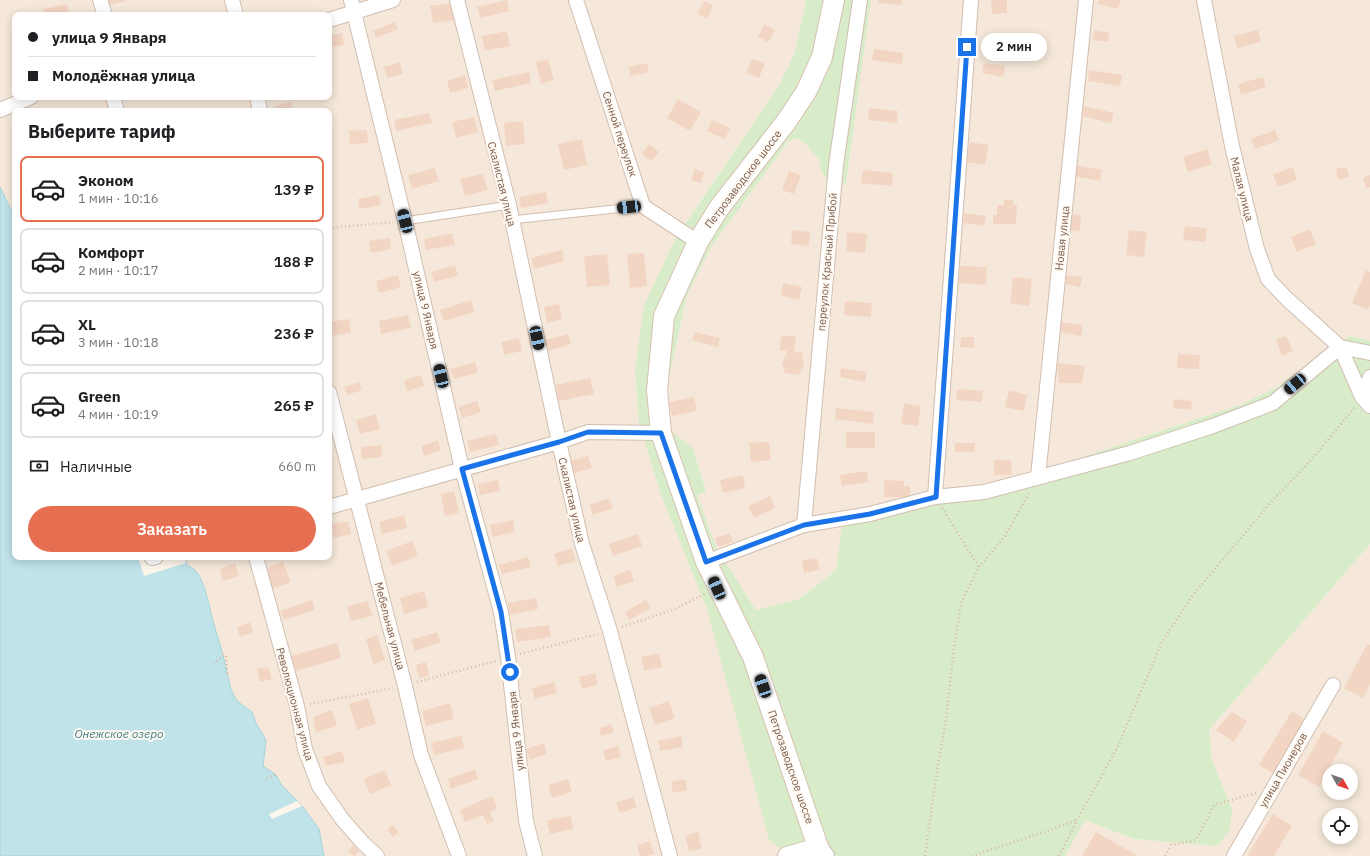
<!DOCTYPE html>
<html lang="ru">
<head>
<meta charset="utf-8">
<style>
  body { margin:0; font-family:"IBM Plex Sans",sans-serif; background:#f6f6f6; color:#202124; height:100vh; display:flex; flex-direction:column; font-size:15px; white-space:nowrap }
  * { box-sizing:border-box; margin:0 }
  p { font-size:13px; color:#757577 }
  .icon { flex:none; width:22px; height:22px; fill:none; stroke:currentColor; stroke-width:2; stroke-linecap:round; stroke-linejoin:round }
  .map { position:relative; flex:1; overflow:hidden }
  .side { position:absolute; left:12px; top:108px; width:320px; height:452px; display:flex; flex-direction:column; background:#fff; border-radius:8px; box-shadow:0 2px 10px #0003 }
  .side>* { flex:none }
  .banner { position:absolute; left:12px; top:12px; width:320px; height:88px; border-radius:8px; box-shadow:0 2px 10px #0003; display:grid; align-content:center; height:88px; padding:0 16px; background:#fff }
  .needle { width:26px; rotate:130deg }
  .tools { position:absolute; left:1322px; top:764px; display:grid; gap:8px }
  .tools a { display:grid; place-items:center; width:36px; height:36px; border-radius:50%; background:#fff; box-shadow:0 2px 10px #0003; font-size:20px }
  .end { position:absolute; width:18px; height:18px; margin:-9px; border:5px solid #1a73e8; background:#fff; box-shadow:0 0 0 2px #fff }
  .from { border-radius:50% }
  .bubble { position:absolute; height:28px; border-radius:14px; background:#fff; box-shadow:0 2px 10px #0003; font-size:13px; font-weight:600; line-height:28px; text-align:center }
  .car { position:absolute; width:12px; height:24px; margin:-12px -6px; border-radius:5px; box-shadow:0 0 3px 1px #0007; background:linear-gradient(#222 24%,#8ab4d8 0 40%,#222 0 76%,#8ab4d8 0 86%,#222 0) }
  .banner b { display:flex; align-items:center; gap:14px; height:38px; font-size:15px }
  .banner b+b { border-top:1px solid #e0e0e0 }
  .banner i { width:10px; height:10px; background:#202124 }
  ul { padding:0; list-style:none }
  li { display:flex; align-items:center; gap:12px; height:66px; margin:0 8px 6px; padding:0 8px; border:2px solid #e0e0e0; border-radius:8px }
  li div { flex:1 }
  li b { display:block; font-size:15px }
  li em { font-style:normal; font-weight:600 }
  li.selected { border-color:#e76f51 }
  li>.icon { width:36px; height:36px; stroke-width:1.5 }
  h2 { padding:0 16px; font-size:18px; line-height:48px }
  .pay { display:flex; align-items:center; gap:10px; height:44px; padding:0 16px; font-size:15px }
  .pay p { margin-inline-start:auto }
  .primary-button { display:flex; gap:8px; margin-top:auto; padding:8px 16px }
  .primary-button a { flex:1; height:46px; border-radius:24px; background:#e76f51; color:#fff; font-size:16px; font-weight:600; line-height:46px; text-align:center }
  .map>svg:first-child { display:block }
</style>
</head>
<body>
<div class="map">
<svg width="1370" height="856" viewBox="0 0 1370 856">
  <rect width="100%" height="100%" fill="#fdf6ec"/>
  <path fill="#f5e8da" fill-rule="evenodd" d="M0 0H806L795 52 779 85 675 239 635 371 639 423 661 495 707 609 791 856H324L321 837 302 806 289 794 276 775 263 766 266 740 256 723 252 712 237 701 231 690 223 655 213 621 205 589 200 577 195 570 187 565 185 557H329V111H15V218L0 187ZM15 15H329V97H15Z
    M871 0H1370V341L1350 336 1323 351 1279 386 1240 405 1015 479 926 494 844 513 836 570 799 599 756 610 717 549 697 495 706 492 693 448 671 432 667 387 687 295 712 246 788 142 797 138 805 143 819 160 822 173 846 184Z
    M1370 544V856H1065L1085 820 1134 839 1217 846 1232 809 1212 760 1209 730ZM1329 771H1351V793H1329ZM1329 815H1351V837H1329Z"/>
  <path fill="#d8ecc9" d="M806 0H871L846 184H832L822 173 819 160 805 143 797 138 788 142 712 246 687 295 667 387 671 431 693 448 706 492 697 495 717 549 756 610 799 599 836 570 844 513 926 494 1015 479 1240 405 1279 386 1323 351 1350 336 1370 341V544L1209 730 1212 760 1232 809 1230 830 1217 846 1134 839 1085 820 1065 856H791L769 840 707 609 661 495 639 423 635 371 644 306 675 239 779 85 795 52Z"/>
  <path fill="#bfe3e8" stroke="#a5d3da" d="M0 187 15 218V557H185L187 565 195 570 200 577 205 589 213 621 223 655 231 690 237 701 252 712 256 723 266 740 263 766 276 775 281 784 302 806 319 829 324 856H0Z"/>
  <path fill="#fdf6ec" d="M138 557H185L186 563 144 576Z
    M297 801 302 806 272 819 269 814Z"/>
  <path fill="#f3d5c3" d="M105 0H126V1L106 6Z
    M507 0 509 11 480 18 477 7Z
    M878 0H902L901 5 877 3Z
    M991 0H1007V13L992 14Z
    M1099 0H1121L1118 9 1098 4Z
    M704 1 713 6 707 19 697 14Z
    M450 3 454 20 433 23 430 6Z
    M67 4 69 15H44L43 9Z
    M395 22 398 29 376 38 373 31Z
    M764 24 775 30 768 42 758 37Z
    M1094 30 1110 33 1108 42 1093 40Z
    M1258 30 1261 42 1237 48 1234 36Z
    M507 31 510 46 485 51 482 36Z
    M342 33 344 45 329 48V36Z
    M874 49 903 53 902 64 872 60Z
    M548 59 554 80 541 84 536 62Z
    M752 59 765 63 759 78 746 73Z
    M400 62 403 74 387 78 384 67Z
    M647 63 649 72 630 76 629 67Z
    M984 63 1005 66 1003 77 982 73Z
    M1089 70 1122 75 1120 86 1088 81Z
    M529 72 531 83 495 91 492 80Z
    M465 75 468 88 450 93 447 81Z
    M1263 77 1266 87 1241 95 1238 84Z
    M678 99 701 112 690 131 667 118Z
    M291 102 293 111H275L274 106Z
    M1084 106 1114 113 1111 123 1082 116Z
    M869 108 898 111 897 123 868 120Z
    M429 113 432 123 396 131 394 120Z
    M474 117 478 132 456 138 452 122Z
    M712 120 730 128 725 139 707 131Z
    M523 121 525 144 506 146 504 123Z
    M367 130 368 143 350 144 349 131Z
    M1275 130 1279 140 1255 149 1251 139Z
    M582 139 587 165 564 170 558 144Z
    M970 142 989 145 985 165 966 162Z
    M649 144 659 152 651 161 642 154Z
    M1207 149 1212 164 1188 172 1183 157Z
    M1075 165 1102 170 1100 181 1073 176Z
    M1293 167 1297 180 1277 187 1273 174Z
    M1347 167 1349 177 1338 180 1336 169Z
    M435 168 439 181 412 189 408 175Z
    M695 169 704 172 701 183 691 180Z
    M863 170 893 173 892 186 861 183Z
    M789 171 801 175 794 194 782 190Z
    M483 174 488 190 465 196 460 179Z
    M1370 175V187L1366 188 1363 178Z
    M546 192 548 203 521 208 519 197Z
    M379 195 381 205 359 209 358 199Z
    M1004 200H1013V205H1017L1016 224H993V215H997V205H1004Z
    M964 213 986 216 984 226 963 223Z
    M1071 214 1081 215 1080 231 1069 230Z
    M1185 226 1207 228 1205 242 1183 240Z
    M1310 229 1316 244 1297 252 1291 237Z
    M792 230 810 232 809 246 791 244Z
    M1129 230 1147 232 1144 257 1126 255Z
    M847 232 867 234 865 253 846 251Z
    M452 233 455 245 426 250 424 239Z
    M390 238 391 249 371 253 369 241Z
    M562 250 564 261 534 269 531 258Z
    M644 253 647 286 630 288 627 254Z
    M607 254 610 285 587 287 584 256Z
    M455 265 458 276 434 282 431 272Z
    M960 266 987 267 986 285 959 283Z
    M1366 270 1370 272V306L1368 310 1352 303Z
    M398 275 401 287 379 293 376 281Z
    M1066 275 1082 277 1080 287 1065 284Z
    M1013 277 1032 279 1029 306 1010 303Z
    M783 283 802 287 799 300 781 296Z
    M471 300 475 312 444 321 440 310Z
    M845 301 872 303 871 317 844 315Z
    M559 304 562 319 547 323 544 307Z
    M408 315 411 328 381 334 379 321Z
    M349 319 351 333 329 336V322Z
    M1061 322 1083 325 1081 336 1060 332Z
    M695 332 720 338 718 347 692 340Z
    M568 334 571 344 548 351 545 340Z
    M782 335 796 337 794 352 803 353 802 359 804 360 803 369H801L800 375 784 373 785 367 782 366 784 357H786L787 351 779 350Z
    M1286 336 1293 351 1282 356 1276 340Z
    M961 337H974V348L960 347Z
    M519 338 522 351 504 355 501 342Z
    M1178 354 1200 355 1199 369 1177 368Z
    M475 362 478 373 454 379 450 369Z
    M1057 363 1085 366 1082 383H1059Z
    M841 368 867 372 865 382 840 377Z
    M421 375 424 386 407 391 404 380Z
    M590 378 594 394 559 401 556 385Z
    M359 382 362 390 347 395 344 387Z
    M957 389 983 391 982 402 956 400Z
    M1009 390 1027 395 1024 411 1005 407Z
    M694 397 697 411 672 416 669 402Z
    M1174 399 1192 401 1191 410 1173 408Z
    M477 401 481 412 462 418 458 407Z
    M904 403 921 406 918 426 901 424Z
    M836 408 874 412 873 424 835 419Z
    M376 414 380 429 360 434 356 420Z
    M846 432H875V448H846Z
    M496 434 499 445 470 452 467 441Z
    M438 440 441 450 424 456 421 446Z
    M769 442 771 460 751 462 749 443Z
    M955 443H975V452H955Z
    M381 445 382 457 362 459 361 447Z
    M588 456 592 468 574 473 570 461Z
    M994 460H1011L1012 475H994Z
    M867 471 868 482 842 486 840 475Z
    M743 475 745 488 723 493 720 480Z
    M498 480 500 491 480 495 478 484Z
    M884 480 904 481V486H910V497H884Z
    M454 491 459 513 445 516 441 494Z
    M770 496 775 508 754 518 748 506Z
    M609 498 613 508 593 515 589 505Z
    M404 515 407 528 382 534 379 522Z
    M513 520 515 532 492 537 490 525Z
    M348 521 351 534 334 538 331 524Z
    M730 533 733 542 718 547 715 538Z
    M638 534 642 546 613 556 609 544Z
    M412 541 418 556 392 566 386 551Z
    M572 548 576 561 558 566 554 554Z
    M528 557 531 567 502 574 499 565Z
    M817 558 820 570 804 573 802 560Z
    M283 562 291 582 272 589 265 569Z
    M235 563 239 576 223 581 220 569Z
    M630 570 634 581 617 587 613 576Z
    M424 591 428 607 404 614 400 598Z
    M536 598 538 609 510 615 508 603Z
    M312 600 315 610 284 620 280 611Z
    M646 600 651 608 629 620 625 612Z
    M368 601 372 616 351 621 347 606Z
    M250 622 253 632 240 637 237 627Z
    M549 625 551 637 517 642 515 629Z
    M437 632 441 642 415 651 411 640Z
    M377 635 385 660 373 664 366 639Z
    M337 643 341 658 296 671 291 656Z
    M1367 644 1370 645V685L1363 698 1344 688Z
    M659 653 662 667 644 671 641 657Z
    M426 662 429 676 419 678 416 665Z
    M268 667 272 679 260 682 257 669Z
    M595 673 598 685 582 689 579 677Z
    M554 682 557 693 535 699 532 688Z
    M368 698 376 724 357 730 349 704Z
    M669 701 675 718 655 725 649 708Z
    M450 703 454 719 426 726 422 711Z
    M332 710 337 726 316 732 313 717Z
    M1292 711 1306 720 1274 774 1259 765Z
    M1232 712 1247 721 1234 742 1216 730Z
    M611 724 614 732 601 736 599 728Z
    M1323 731 1343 743 1319 787 1298 775Z
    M461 736 464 748 434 755 431 743Z
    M681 736 683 747 660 751 658 741Z
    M544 743 547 754 530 760 526 749Z
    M618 746 621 757 606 761 603 750Z
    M342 751 345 762 326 766 323 757Z
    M475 769 478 779 451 789 448 779Z
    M385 770 391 785 370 794 364 779Z
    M568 779 572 792 552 798 548 785Z
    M685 779 687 790 673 793 671 782Z
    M492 796 497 808 490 812 494 821 487 824 483 815 465 822 460 810Z
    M633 797 637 807 620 813 616 803Z
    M1273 814 1292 826 1274 856H1247Z
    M571 816 573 829 550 834 547 820Z
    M392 825 399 832 393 837 387 830Z
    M698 832 702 848 689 851 685 836Z
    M1096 832 1138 856H1082Z
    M650 841 654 854 647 856H640L637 845Z
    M353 845 359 851 354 856 348 851Z"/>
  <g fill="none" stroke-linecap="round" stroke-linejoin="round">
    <g stroke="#d1beb0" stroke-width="9">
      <path id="service" d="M511 220 643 206
        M405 221 509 205"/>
    </g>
    <g stroke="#d1beb0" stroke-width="16">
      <path id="minor" d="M100 0 105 15
        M232 0 236 15
        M351 0 405 221 462 469 501 612 508 657 526 821 535 856
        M457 0 509 205 559 442 582 544 610 631 670 856
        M576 0 643 206 698 242
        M1204 0 1232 146 1257 249 1268 279 1286 298 1340 347 1362 397 1370 406
        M329 20 393 0
        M113 97 117 111
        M257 97 260 111
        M0 110 31 97
        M1340 347 1370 353
        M329 392 405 686 421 755 459 856
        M1362 397 1370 377
        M1038 477 1086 0
        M935 497 971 0
        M329 507 559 442 588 432 661 433
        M804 525 836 165 860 0
        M256 557 297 706 305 749 319 786 342 819 363 843 377 856
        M152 558 156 557
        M706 562 804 525 870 514 935 497 984 492 1130 453 1213 426 1273 403 1340 347
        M1234 856 1333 685"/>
    </g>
    <g stroke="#d1beb0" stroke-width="20">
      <path id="tertiary" d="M787 856 818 847 825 856"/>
    </g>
    <g stroke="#d6c0b0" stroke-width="22">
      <path id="secondary" d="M818 847 753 657 706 562 661 433 657 390 664 316 698 242 719 208 786 122 806 92 822 57 834 0"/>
    </g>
    <path stroke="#d9b8a5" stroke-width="2.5" stroke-dasharray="1 3" stroke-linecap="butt" d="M329 228 393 222
      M942 508 979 567
      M622 627 675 609 705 594
      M520 654 598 634
      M226 656 227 674
      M214 664 223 655
      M417 682 496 661
      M310 704 393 688
      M267 778 276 775
      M925 856 938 764 946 720 954 647 961 603 979 567 1005 536 1029 493
      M972 856C1006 844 1042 834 1076 820
      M1059 856 1077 820 1117 748 1162 642 1193 595 1272 501 1311 460 1355 407
      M1165 856 1171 845 1196 840 1214 805 1256 793"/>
    <use href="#service" stroke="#fff" stroke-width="7"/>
    <use href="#minor" stroke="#fff" stroke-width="14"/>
    <use href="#tertiary" stroke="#fff" stroke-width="18"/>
    <use href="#secondary" stroke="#fff" stroke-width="20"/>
  </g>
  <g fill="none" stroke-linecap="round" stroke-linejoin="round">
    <path stroke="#1a73e8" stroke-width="5" d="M510 672 501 612 462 469 559 442 588 432 661 433 706 562 804 525 870 514 936 497 967 47"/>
  </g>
  <g text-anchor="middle" stroke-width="4" stroke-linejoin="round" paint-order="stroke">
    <g font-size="11" fill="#7a5c4d" stroke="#fffaf3">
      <text transform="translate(620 134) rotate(72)" y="4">Сенной переулок</text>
      <text transform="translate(743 179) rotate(-53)" y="4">Петрозаводское шоссе</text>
      <text transform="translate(502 184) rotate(76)" y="4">Скалистая улица</text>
      <text transform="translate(1242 189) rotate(76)" y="4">Малая улица</text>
      <text transform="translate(1062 238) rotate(-84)" y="4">Новая улица</text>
      <text transform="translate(827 262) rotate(-85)" y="4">переулок Красный Прибой</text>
      <text transform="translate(426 310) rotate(77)" y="4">улица 9 Января</text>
      <text transform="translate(572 500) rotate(77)" y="4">Скалистая улица</text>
      <text transform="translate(390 626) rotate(75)" y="4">Мебельная улица</text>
      <text transform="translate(295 704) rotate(75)" y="4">Революционная улица</text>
      <text transform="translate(516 731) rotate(-96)" y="4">улица 9 Января</text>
      <text transform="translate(791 767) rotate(71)" y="4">Петрозаводское шоссе</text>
      <text transform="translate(1283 770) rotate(-60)" y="4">улица Пионеров</text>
    </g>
    <g font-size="12" font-style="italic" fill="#437c86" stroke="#fffaf3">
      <text x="119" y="738">Онежское озеро</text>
    </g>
  </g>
</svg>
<div class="tools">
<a><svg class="needle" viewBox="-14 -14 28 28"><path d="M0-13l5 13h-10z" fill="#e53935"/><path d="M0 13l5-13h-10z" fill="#757577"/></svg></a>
<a><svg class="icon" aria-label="locate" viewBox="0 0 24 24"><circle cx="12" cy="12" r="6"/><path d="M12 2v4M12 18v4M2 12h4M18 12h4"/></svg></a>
</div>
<i class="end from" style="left:510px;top:672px"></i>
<i class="end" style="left:967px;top:47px"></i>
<div class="bubble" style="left:981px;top:33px;width:66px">2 мин</div>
<i class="car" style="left:629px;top:207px;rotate:264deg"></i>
<i class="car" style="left:405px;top:221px;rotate:346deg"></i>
<i class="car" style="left:537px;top:338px;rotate:168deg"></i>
<i class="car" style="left:441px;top:376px;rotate:347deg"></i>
<i class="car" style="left:1295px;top:384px;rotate:230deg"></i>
<i class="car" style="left:717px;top:588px;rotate:336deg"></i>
<i class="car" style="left:763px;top:686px;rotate:341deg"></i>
<div class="banner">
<b><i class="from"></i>улица 9 Января</b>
<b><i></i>Молодёжная улица</b>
</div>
<section class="side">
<h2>Выберите тариф</h2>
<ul>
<li class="selected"><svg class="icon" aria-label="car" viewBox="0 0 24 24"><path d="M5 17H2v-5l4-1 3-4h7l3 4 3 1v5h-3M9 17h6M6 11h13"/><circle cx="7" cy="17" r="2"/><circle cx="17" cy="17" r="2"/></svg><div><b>Эконом</b><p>1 мин · 10:16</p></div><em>139 ₽</em></li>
<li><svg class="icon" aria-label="car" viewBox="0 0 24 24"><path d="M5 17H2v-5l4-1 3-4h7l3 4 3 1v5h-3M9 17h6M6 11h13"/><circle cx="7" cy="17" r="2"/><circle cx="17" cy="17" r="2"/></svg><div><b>Комфорт</b><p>2 мин · 10:17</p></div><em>188 ₽</em></li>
<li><svg class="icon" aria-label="car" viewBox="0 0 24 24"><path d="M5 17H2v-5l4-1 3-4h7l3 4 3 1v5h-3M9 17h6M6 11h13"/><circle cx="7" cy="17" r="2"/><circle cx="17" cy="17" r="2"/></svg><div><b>XL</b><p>3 мин · 10:18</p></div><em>236 ₽</em></li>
<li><svg class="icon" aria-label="car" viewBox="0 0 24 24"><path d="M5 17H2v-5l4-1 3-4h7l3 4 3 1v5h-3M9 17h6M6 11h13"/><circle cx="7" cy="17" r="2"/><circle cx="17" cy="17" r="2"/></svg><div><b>Green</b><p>4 мин · 10:19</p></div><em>265 ₽</em></li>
</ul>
<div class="pay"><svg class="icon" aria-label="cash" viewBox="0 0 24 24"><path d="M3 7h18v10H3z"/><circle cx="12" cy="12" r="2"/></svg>Наличные<p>660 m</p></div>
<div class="primary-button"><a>Заказать</a></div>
</section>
</div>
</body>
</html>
